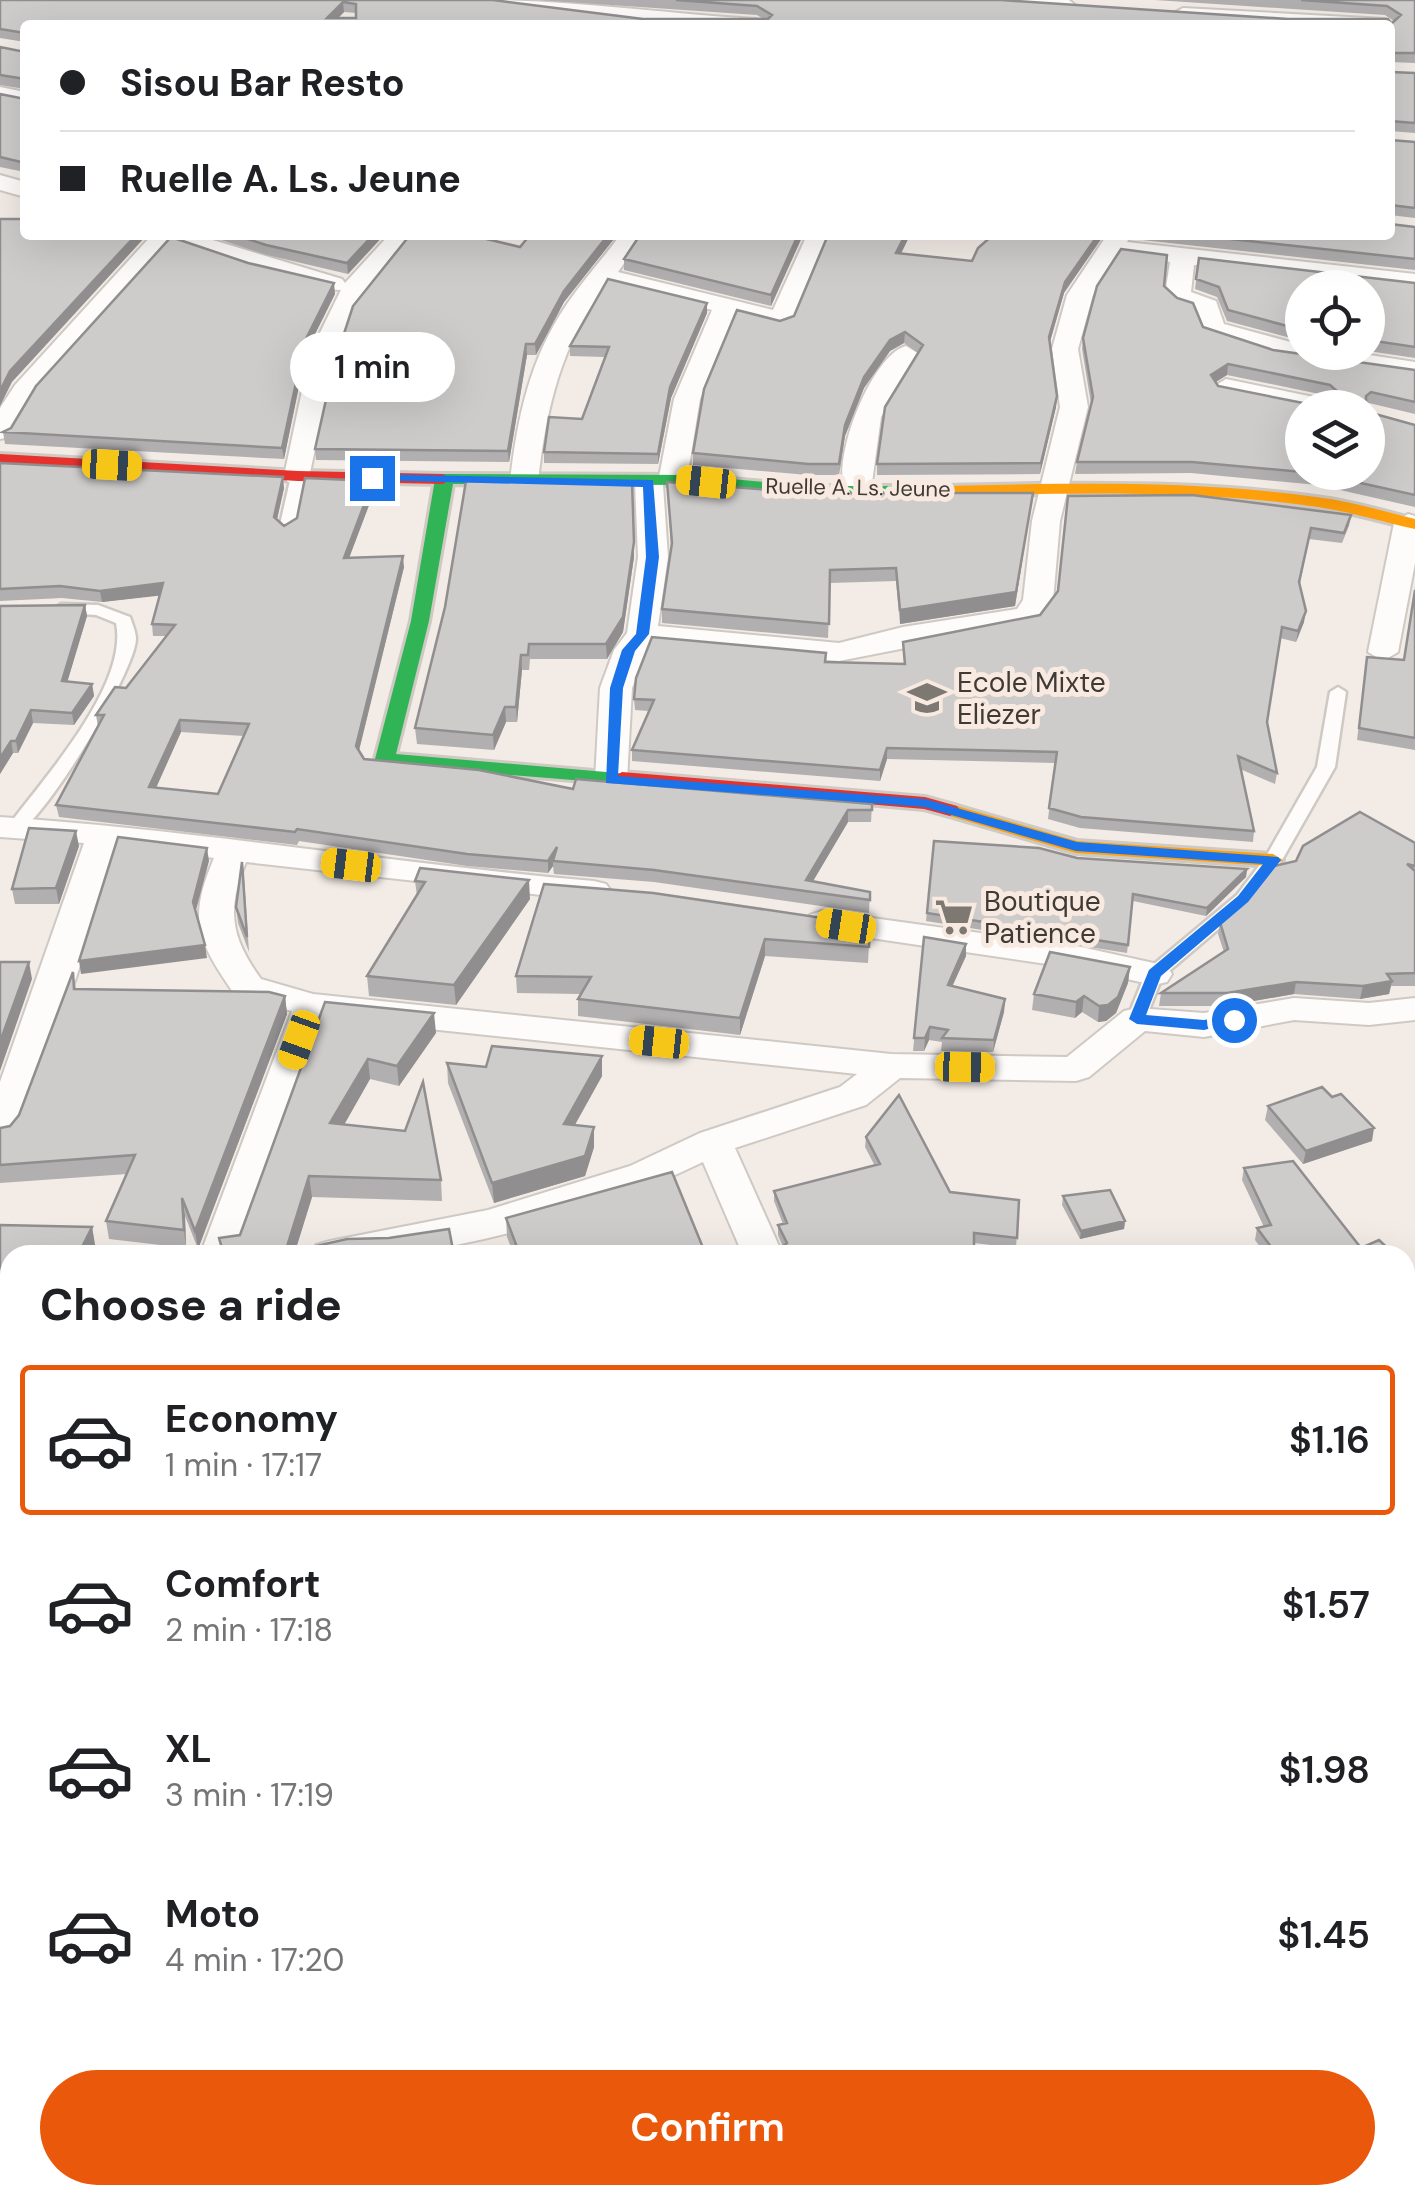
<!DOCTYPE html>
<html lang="en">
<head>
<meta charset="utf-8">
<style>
  body { margin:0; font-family:"DM Sans",sans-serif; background:#f2f2f2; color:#202124; height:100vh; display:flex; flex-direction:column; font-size:38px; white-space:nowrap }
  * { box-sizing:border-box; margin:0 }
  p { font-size:32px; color:#757577 }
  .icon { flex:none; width:55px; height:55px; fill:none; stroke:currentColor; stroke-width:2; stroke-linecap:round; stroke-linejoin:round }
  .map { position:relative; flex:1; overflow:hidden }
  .sheet { position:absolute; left:0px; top:1245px; width:1415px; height:960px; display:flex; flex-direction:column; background:#fff; border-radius:30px 30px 0 0; box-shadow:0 10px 40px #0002 }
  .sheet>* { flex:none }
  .hud { position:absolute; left:20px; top:20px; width:1375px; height:220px; border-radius:10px; box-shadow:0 10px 40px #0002; display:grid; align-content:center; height:220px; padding:0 40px; background:#fff }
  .fabs { position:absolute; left:1285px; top:270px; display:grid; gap:20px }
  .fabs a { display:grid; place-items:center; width:100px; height:100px; border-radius:50%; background:#fff; box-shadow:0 10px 40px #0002; font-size:50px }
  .end { position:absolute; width:45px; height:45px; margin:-22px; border:12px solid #1a73e8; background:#fff; box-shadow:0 0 0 5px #fff }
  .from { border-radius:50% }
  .bubble { position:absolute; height:70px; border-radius:35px; background:#fff; box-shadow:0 10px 40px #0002; font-size:32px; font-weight:600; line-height:70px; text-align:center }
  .car { position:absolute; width:30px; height:60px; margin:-30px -15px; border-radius:12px; box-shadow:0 0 8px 2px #0007; background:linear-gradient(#f5c518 24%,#345 0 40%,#f5c518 0 76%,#345 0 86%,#f5c518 0) }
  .hud b { display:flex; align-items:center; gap:35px; height:95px; font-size:38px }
  .hud b+b { border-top:2px solid #e0e0e0 }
  .hud i { width:25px; height:25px; background:#202124 }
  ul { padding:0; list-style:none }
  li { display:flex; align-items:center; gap:30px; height:150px; margin:0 20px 15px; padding:0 20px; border:5px solid transparent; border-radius:10px }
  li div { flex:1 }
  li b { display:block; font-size:38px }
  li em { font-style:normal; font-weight:600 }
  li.current { border-color:#ea580c }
  li>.icon { width:90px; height:90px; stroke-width:1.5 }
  h2 { padding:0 40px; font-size:45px; line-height:120px }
  .button { display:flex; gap:20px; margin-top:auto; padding:20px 40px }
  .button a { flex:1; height:115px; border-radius:60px; background:#ea580c; color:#fff; font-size:40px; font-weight:600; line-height:115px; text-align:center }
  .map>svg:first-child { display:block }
</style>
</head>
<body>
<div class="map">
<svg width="1415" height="2205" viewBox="0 0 1415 2205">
  <rect width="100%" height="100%" fill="#f2ebe6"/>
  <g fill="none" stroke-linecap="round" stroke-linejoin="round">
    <g stroke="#cfc9c4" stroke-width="5">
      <path id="lane" d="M298 472 305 476 295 529 287 534 279 529 291 476Z
        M61 604 98 605 130 617C132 623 136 632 136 639 135 672 43 824 15 834L6 829C42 780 129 686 116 623L96 615 55 612 53 609Z
        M1338 687 1346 692 1335 767 1282 860 1249 903 1162 977 1144 1023H1130L1127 1019 1147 970 1237 895 1265 858 1317 767 1330 692Z"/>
    </g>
    <g stroke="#cfc9c4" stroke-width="4">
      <path id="street" d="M484 0C575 0 666 14 757 19L768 25H644L494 6Z
        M991 0H1069L1075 5C1060 17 1005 12 991 0Z
        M1183 8 1385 19 1396 25 1390 30V25H1268L1176 18 1172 14Z
        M0 87 25 92V106L0 101Z
        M0 175 25 182V197L0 190Z
        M152 235H196L342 279 345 283 389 235H414L351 315 331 374 308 482H288L284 476 310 353 341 290 324 289 171 243 35 395 10 437 0 439V408L15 385Z
        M620 235H644L618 272 773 310 807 235H831L790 325 781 328 735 316 700 399 687 479 683 485H663L668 557 658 626 839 643 903 627 1017 609 1023 600 1032 521 1060 407 1052 349 1067 295 1107 235H1131L1127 242 1415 274V290L1194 265 1191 292 1216 301 1224 324 1302 345V352H1350L1415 362V378L1273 357 1203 334 1195 311 1178 306 1165 294 1170 262 1118 256 1093 295 1078 349 1088 407 1060 521 1053 601 1038 622 839 661 650 644 632 688 627 780 611 790 595 780 600 688 614 650 627 633 638 557 635 483 649 475 659 477 674 399 712 310 607 284C561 343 546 409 538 482L524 490 510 482C517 418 530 358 567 304 583 280 603 259 620 235Z
        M906 346 919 354 881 417 871 490 857 498 847 496C828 465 871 355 906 346Z
        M1226 379 1328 400 1341 408 1302 411 1217 393 1213 387Z
        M1408 514 1415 516V563L1398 652 1383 661 1368 652 1394 523Z
        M0 817C199 830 395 864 594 881L606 884 611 891 606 898 594 901 246 862C226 910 231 938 261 979L313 994 891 1054 1067 1057 1124 1011 1137 1008 1204 1013 1294 998 1369 1003 1415 998V1020L1369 1025 1294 1020 1204 1037 1145 1031 1089 1077 1076 1081 900 1078 866 1105 735 1148 783 1255H743L703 1162C611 1207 504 1240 402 1254 373 1259 340 1255 310 1255L316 1245 330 1241 488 1210 630 1166 700 1133 840 1087 857 1074 325 1018 240 1255H200L292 1011 235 995C198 941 187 921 214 858L117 846 76 978 19 1131 13 1140 0 1144V1082L84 843 0 837Z
        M822 911 1081 947 1167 966 1172 974 1167 982 1154 985 1081 969 810 929 805 922 810 915Z
        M9 1343 10 1376 0 1379V1346Z
        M10 1604V1640L0 1641V1605Z
        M829 2195H919L923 2205H833Z"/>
    </g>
    <g stroke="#cfc9c4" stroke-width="6">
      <path id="fast" d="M443 474 688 475 808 486H944L952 491 944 496H808L688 485 453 484 429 621 396 754 629 774 632 778 622 784 385 765 375 759 411 621 435 479Z"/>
    </g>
    <g stroke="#cfc9c4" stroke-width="6">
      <path id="slow" d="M1037 484C1131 483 1224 484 1316 497 1350 501 1382 511 1415 519V529C1383 522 1351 512 1318 507 1194 489 1069 493 944 496L936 491 944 486Z
        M950 804 1077 841 1273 854 1283 860 1273 866 1076 853 943 814 940 810Z"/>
    </g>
    <g stroke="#cfc9c4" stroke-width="6">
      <path id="jam" d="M0 454 298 471 443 474 451 479 443 484 298 481 0 464Z
        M622 772 925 797 957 806 960 810 950 816 924 809 615 782 612 778Z"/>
    </g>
    <use href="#lane" fill="#fdfcfb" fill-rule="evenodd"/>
    <use href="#street" fill="#fdfcfb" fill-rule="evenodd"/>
    <use href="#fast" fill="#30b455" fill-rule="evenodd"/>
    <use href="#slow" fill="#ff9f0a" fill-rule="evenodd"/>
    <use href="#jam" fill="#e5322d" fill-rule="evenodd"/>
  </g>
  <path fill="#b1afaf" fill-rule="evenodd" d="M0 0H493L643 19H763L757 15 538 0H1001L1288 19 1391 24 1394 21 1385 15 1155 0H1415V63L1390 62V25H25V42L0 38ZM344 12 356 13V18H338Z
    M0 47 25 52V89L0 85Z
    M1390 72 1415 73V133L1390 131Z
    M0 94 25 99V172L0 167Z
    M1390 140 1415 142V218L1390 215Z
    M1415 227V270L1133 239 1132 235H1390Z
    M206 235H384L348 274 267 255Z
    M530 235H617L564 302 536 355H527L509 462 316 460 315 449 520 247Z
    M640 235H803L771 306 624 270V259Z
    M828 235H910L901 253 1064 293 1050 342 1056 407 1040 474 877 475V464L918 353 904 343 890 351 864 388 845 436 839 475H808L693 465V453L780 321 794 316Z
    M1199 258 1415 283V358L1368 351V288H1302V341L1227 321 1217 297 1195 289Z
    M1164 286 1203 327 1273 350 1415 370V414L1369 403 1366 406 1302 408 1415 425V507L1318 485 1191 473 1075 474 1077 462 1091 404 1082 349 1083 338ZM1227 375 1329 396 1333 400 1303 403 1218 386 1216 382Z
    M335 294 306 352 284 459 5 444 3 432 11 428Z
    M707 313 671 398 658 464 544 463V452L582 419 605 357 570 356V346Z
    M0 463 284 488 277 520 284 526 373 481 374 492 349 557 404 567 359 751 364 759 573 789 872 804 871 822H848L813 881 870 892 869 913 654 882 554 874 553 866 548 873 467 866 299 841 297 845 59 817 56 805 98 727 96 715 126 688 166 636H153L152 624 160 595 102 602 62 598 0 601ZM181 732 244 736 218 794 156 788Z
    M667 482 808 493H1033L1015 606 900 624 896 581 830 583 828 638 662 623V609L671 547Z
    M1351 515 1349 526 1342 543 1309 539 1300 584 1304 622 1296 642 1280 638 1267 722 1277 773 1275 784 1240 769 1254 831 1253 842 1080 828 1048 819 1055 763 887 759 880 781 632 761V750L649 711 635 710 634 699 826 662 904 664 903 642 1040 615Z
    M634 557 623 632 607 659H530L529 670H522L517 722H506L494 750 417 744 415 728Z
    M1415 587V750L1357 740 1367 657 1404 660Z
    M85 605 87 616 67 682 92 684 94 696 74 725 33 723 18 753H13L0 774V606Z
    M934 841 1077 858 1247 869 1246 877 1206 916 1133 901 1127 953 926 921Z
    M1415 843V986H1391L1389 994 1360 999 1294 994 1225 1006H1159L1161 993 1224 952 1218 934 1220 922Z
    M79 846 59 904H15L12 889Z
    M244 877 249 952 238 923 236 907Z
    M415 881 530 899 456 1005 369 996 367 976 417 896Z
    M870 925 868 963 765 956 740 1035 578 1016V999L581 994 517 993 516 976Z
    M924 937 966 956 952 986 1005 999 1004 1012 993 1052 941 1051 942 1042 929 1040 924 1051H913Z
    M1130 967 1128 983 1116 1013 1106 1021 1098 1022 1082 1012 1075 1018 1032 1010 1034 994Z
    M73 972 76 989 285 996 287 1014 198 1249 185 1216 186 1248 109 1239 106 1221 127 1174 0 1183V1128L10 1126 19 1115Z
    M325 1002 436 1033 399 1086 370 1079 344 1125 441 1180 442 1201 312 1197 295 1251 454 1255H222L219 1238 240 1235Z
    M447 1063 602 1076 575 1125 594 1147 585 1176 494 1203 448 1083Z
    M1332 1097 1372 1141 1303 1164 1265 1120 1268 1106Z
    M866 1137 950 1192 1019 1200 1016 1248 974 1243V1255H781V1248L783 1247 778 1235V1225L783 1224 774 1201V1191L875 1166 865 1147Z
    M1244 1168 1361 1248 1395 1255 1263 1251 1255 1240 1257 1228 1264 1227 1242 1180Z
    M1063 1196 1125 1221 1124 1229 1080 1239 1062 1205Z
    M506 1218 706 1255H514L507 1237Z
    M0 1225 92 1227 95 1245 10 1255V1286H2L0 1294Z
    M1415 1402V1522L1405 1434 1408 1414 1413 1415 1412 1414Z
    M1405 1561 1415 1566V1689L1405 1686Z
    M10 1652V1919L0 1920V1653Z
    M1415 1872V1908H1405V1892Z"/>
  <path fill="#908e8e" d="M343 2 344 12 331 25 327 18Z
    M136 235H147L12 382 0 406V391L10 371Z
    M373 235H384L348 274 347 263Z
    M608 235H617L564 302 536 355 535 344 564 291Z
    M798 235H803L771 306V295Z
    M905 235H910L896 264V253Z
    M1098 235H1104L1064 293 1048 348 1049 337 1065 282Z
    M334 283 335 294 306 352 284 459 282 448 305 341Z
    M707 303V313L671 398 658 464V454L670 387Z
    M905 332 904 343 890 351 864 388 845 436 839 475 845 425 864 377 890 340Z
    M526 344 527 355 509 462 508 451Z
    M1228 364 1227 375 1209 386 1211 375Z
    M1057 396 1056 407 1040 474 1041 463Z
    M283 477 284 488 275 528 274 517Z
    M373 481 374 492 345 569 344 558Z
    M1033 493 1015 606 900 624V610Z
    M634 542V557L623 632 607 659 606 644Z
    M403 556 404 567 357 758 356 746Z
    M163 583 165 595 102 602 100 591Z
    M85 605 87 616 64 693 62 681Z
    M1306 611 1304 622 1296 642 1298 631Z
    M521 655 522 670 517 722 516 707Z
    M92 684 94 696 74 725 72 713Z
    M505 707 506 722 494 750 493 735Z
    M31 710 33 723 18 753 16 741Z
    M180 720 181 732 151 799 149 787Z
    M11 741 13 753 0 774V758Z
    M887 748V759L880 781V770Z
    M848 810V822L806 893V880Z
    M76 831 79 846 59 904 56 888Z
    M557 847 553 861V866L548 873V861Z
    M207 848 209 861 195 914 193 902Z
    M1247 869 1246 877 1206 916 1207 908Z
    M529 880 530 899 456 1005 454 985Z
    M765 939V956L740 1035V1018Z
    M966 944V956L947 998 948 985Z
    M205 945 207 958 81 974 79 961Z
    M29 962 32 979 0 1071V1042Z
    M1130 967 1128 983 1116 1013 1106 1021 1098 1022 1099 1006Z
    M1392 981 1389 994 1360 999 1363 986Z
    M1296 982 1294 994 1225 1006 1227 993Z
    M285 996 287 1014 198 1249 195 1231Z
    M1084 996 1082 1012 1075 1018 1076 1002Z
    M1005 999 1004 1012 993 1052 994 1040Z
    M434 1013 436 1033 399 1086 397 1066Z
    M930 1027 929 1040 924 1051 925 1038Z
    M602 1056V1076L564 1144V1124Z
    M368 1059 370 1079 333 1144 330 1123Z
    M594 1127V1147L585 1176 494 1203 492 1183Z
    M1374 1128 1372 1141 1303 1164 1306 1151Z
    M309 1176 312 1197 294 1255 285 1253Z
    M182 1198 185 1216 186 1248 184 1230Z
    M1125 1221 1124 1229 1080 1239 1081 1231Z
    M92 1227 95 1245 91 1255H78Z
    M1415 1340V1350L1405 1354V1343Z
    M10 1466V1487L0 1498V1477Z"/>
  <path fill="#cecbcb" stroke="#908e8e" stroke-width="2.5" fill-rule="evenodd" d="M0 0H493L643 19H768L772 15 757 6 676 0H1001L1288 19H1388L1391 24 1401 15 1387 6 1301 0H1415V53H1390V25H25V33L0 29ZM343 2 356 4V18H327Z
    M0 47 25 52V79L0 75Z
    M1390 72 1415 73V123L1390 121Z
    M0 94 25 99V163L0 157Z
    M1390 140 1415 142V208L1390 205Z
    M0 219H25V235H136L10 371 0 391Z
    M1390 224 1415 227V259L1194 235H1390Z
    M236 235H373L347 263 266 245Z
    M410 235H470L520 247 530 235H608L564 291 535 344H526L508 451 315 449 334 364 353 306Z
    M640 235H798L771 295 624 259Z
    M828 235H905L896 253 972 261 978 248 993 235H1098L1065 282 1049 337 1057 396 1041 463 877 464 885 407 923 345 905 332 890 340 864 377 845 425 839 464H808L693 453 704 389 737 310 780 321 794 316Z
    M171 237 248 263 334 283 305 341 282 448 3 432 11 428 36 386Z
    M1121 249 1167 255 1164 286 1177 298 1193 303 1203 327 1273 350 1415 370V402L1371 392 1366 396V408H1302V472L1192 462H1077L1093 397 1083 338 1097 286ZM1228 364 1330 385 1346 399 1303 403 1218 386 1211 375Z
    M1199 258 1415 283V347L1368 340V288H1302V330L1228 310 1219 287 1196 279Z
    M608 279 707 303 670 387 658 454 544 452 549 417 582 419 609 347 570 346Z
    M1368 412 1415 425V495L1320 474 1306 472H1368Z
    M0 463 283 477 274 517 284 526 297 518 305 478 373 481 344 558 403 556 356 746 364 759 479 770 573 789 576 779 872 804V810H848L806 880 870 892V900L654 870 553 861 557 847 548 861 467 854 297 829 295 832 56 805 104 715H96L115 687 126 688 175 625 152 624 163 583 100 591 60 586 0 589ZM180 720 249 724 218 794 149 787Z
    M466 481H632L634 542 623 617 606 644H529L528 655H521L516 707H505L493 735 415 728 445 607Z
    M667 482 808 493H1033L1016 592 900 610 896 568 830 570 829 624 662 609 672 543Z
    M1192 495 1351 515 1344 533 1311 528 1299 582 1306 611 1298 631 1282 627 1267 722 1277 773 1238 756 1254 831 1081 817 1049 808 1057 752 887 748 880 770 632 750 654 700 634 699 636 678 652 637 826 653 825 662 905 664 903 642 1040 615 1058 591 1068 496Z
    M1415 590V738L1359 728 1367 657 1404 660Z
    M85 605 62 681 92 684 72 713 31 710 16 741H11L0 758V606Z
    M1360 812 1415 843V866L1407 864 1415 871V973L1387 974 1392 981 1363 986 1296 982 1227 993H1161L1228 949 1220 922 1253 893 1274 866 1296 861 1303 846Z
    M29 828 76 831 56 888 12 889Z
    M118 837 207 848 193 902 205 945 79 961Z
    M934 841 1039 848 1077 858 1247 869 1207 908 1133 894 1128 945 927 913Z
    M242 862 247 937 236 907Z
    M420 868 529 880 454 985 367 976 425 882 415 881Z
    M544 884 653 893 870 925 869 947 765 939 740 1018 578 999 591 977 516 976Z
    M924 937 966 944 948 985 1005 999 994 1040 942 1038 948 1030 930 1027 925 1038H914Z
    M1050 952 1130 967 1118 997 1108 1005 1099 1006 1084 996 1076 1002 1034 994Z
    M0 962H29L0 1042Z
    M73 972 74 989 269 992 285 996 195 1231 182 1198 184 1230 106 1221 135 1155 0 1165V1128L10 1126 19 1115Z
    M325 1002 434 1013 397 1066 368 1059 330 1123 405 1131 423 1082 441 1180 309 1176 285 1253 347 1239 389 1238 449 1229 454 1255H224L219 1238 240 1235Z
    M492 1046 602 1056 564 1124 594 1127 585 1156 492 1183 447 1063 486 1067Z
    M1322 1087 1332 1097 1341 1094 1374 1128 1306 1151 1268 1106Z
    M899 1095 950 1192 1019 1200 1017 1238 974 1233V1255H786L781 1248 787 1243 778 1225 787 1223 774 1191 880 1164 866 1137Z
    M1293 1161 1361 1248 1379 1240 1395 1255H1251L1272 1248 1257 1228 1271 1225 1244 1168Z
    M672 1172 706 1255H520L506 1218Z
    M1110 1190 1125 1221 1081 1231 1063 1196Z
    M0 1225 92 1227 78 1255H10V1268H0Z
    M1405 1297 1415 1307V1340L1405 1343Z
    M1408 1414 1415 1416V1473Z
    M0 1426V1428H8L10 1436V1466L0 1477Z
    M1405 1561 1415 1566V1680L1405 1677Z
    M10 1652V1772L6 1785H10V1902L0 1903V1653Z
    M1415 1872V1896L1405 1897V1892Z
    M704 2197 713 2205H692Z"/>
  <path fill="#1a73e8" d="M372 474 653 480 659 557 649 634 635 651 623 688 618 776 925 799 1077 842 1278 857 1281 860 1248 902 1161 976 1146 1015 1204 1020 1234 1015 1242 1020 1204 1030 1137 1024 1129 1019 1149 970 1238 896 1263 864 1076 851 924 807 606 783 610 688 622 650 636 634 646 557 643 487 367 480Z"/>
  <defs>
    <g id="school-bare" transform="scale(3)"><path d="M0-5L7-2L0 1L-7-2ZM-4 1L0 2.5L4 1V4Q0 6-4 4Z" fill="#7e7873" stroke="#f8eae0" stroke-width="2.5" paint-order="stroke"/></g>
    <g id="supermarket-bare" transform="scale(3)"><path d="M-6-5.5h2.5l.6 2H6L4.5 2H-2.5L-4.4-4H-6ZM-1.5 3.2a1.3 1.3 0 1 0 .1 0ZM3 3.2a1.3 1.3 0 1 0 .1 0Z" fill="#7e7873" stroke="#f8eae0" stroke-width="2.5" paint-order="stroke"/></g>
  </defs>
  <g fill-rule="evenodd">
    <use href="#school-bare" x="927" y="698"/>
    <use href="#supermarket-bare" x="954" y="917"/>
  </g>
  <g text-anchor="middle" stroke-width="10" stroke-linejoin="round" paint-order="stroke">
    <g font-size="22" fill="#3f3a35" stroke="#f8eae0">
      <text transform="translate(858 487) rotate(1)" y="8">Ruelle A. Ls. Jeune</text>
    </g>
    <g font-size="28" fill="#3f3a35" stroke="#f8eae0" text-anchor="start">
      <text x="957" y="692">Ecole Mixte<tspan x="957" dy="32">Eliezer</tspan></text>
      <text x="984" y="911">Boutique<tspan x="984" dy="32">Patience</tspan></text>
    </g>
  </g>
</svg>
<div class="fabs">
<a><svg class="icon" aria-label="locate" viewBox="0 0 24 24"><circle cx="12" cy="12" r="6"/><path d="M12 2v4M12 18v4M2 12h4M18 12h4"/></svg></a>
<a><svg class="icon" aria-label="layers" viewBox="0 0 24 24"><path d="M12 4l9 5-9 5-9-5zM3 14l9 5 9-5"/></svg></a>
</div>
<i class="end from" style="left:1234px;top:1020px"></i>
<i class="end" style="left:372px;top:478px"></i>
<div class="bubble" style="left:290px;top:332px;width:165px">1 min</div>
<i class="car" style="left:112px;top:465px;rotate:93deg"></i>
<i class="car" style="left:706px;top:482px;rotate:276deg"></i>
<i class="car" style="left:351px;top:865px;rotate:277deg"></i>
<i class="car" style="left:846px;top:926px;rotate:279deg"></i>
<i class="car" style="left:299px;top:1040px;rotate:200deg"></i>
<i class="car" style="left:659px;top:1042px;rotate:276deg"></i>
<i class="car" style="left:965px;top:1067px;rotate:91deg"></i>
<div class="hud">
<b><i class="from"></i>Sisou Bar Resto</b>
<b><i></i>Ruelle A. Ls. Jeune</b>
</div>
<section class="sheet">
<h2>Choose a ride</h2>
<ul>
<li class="current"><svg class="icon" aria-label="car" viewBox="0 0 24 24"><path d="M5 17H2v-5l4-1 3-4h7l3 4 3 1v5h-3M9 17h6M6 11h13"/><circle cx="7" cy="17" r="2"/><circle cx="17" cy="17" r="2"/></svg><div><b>Economy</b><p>1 min · 17:17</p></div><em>$1.16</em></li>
<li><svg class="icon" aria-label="car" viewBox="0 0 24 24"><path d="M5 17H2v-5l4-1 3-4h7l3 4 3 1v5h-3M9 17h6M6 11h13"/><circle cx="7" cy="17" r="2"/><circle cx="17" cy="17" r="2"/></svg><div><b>Comfort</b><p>2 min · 17:18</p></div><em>$1.57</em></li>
<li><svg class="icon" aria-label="car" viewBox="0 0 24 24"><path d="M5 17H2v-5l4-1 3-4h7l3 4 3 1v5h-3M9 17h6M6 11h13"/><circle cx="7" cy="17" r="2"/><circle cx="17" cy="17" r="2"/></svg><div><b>XL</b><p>3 min · 17:19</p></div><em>$1.98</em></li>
<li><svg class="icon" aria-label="car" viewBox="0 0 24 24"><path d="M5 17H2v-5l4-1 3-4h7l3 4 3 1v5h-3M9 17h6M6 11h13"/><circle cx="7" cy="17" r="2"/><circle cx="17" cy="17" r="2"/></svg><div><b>Moto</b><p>4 min · 17:20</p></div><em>$1.45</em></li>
</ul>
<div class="button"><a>Confirm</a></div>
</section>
</div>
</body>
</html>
